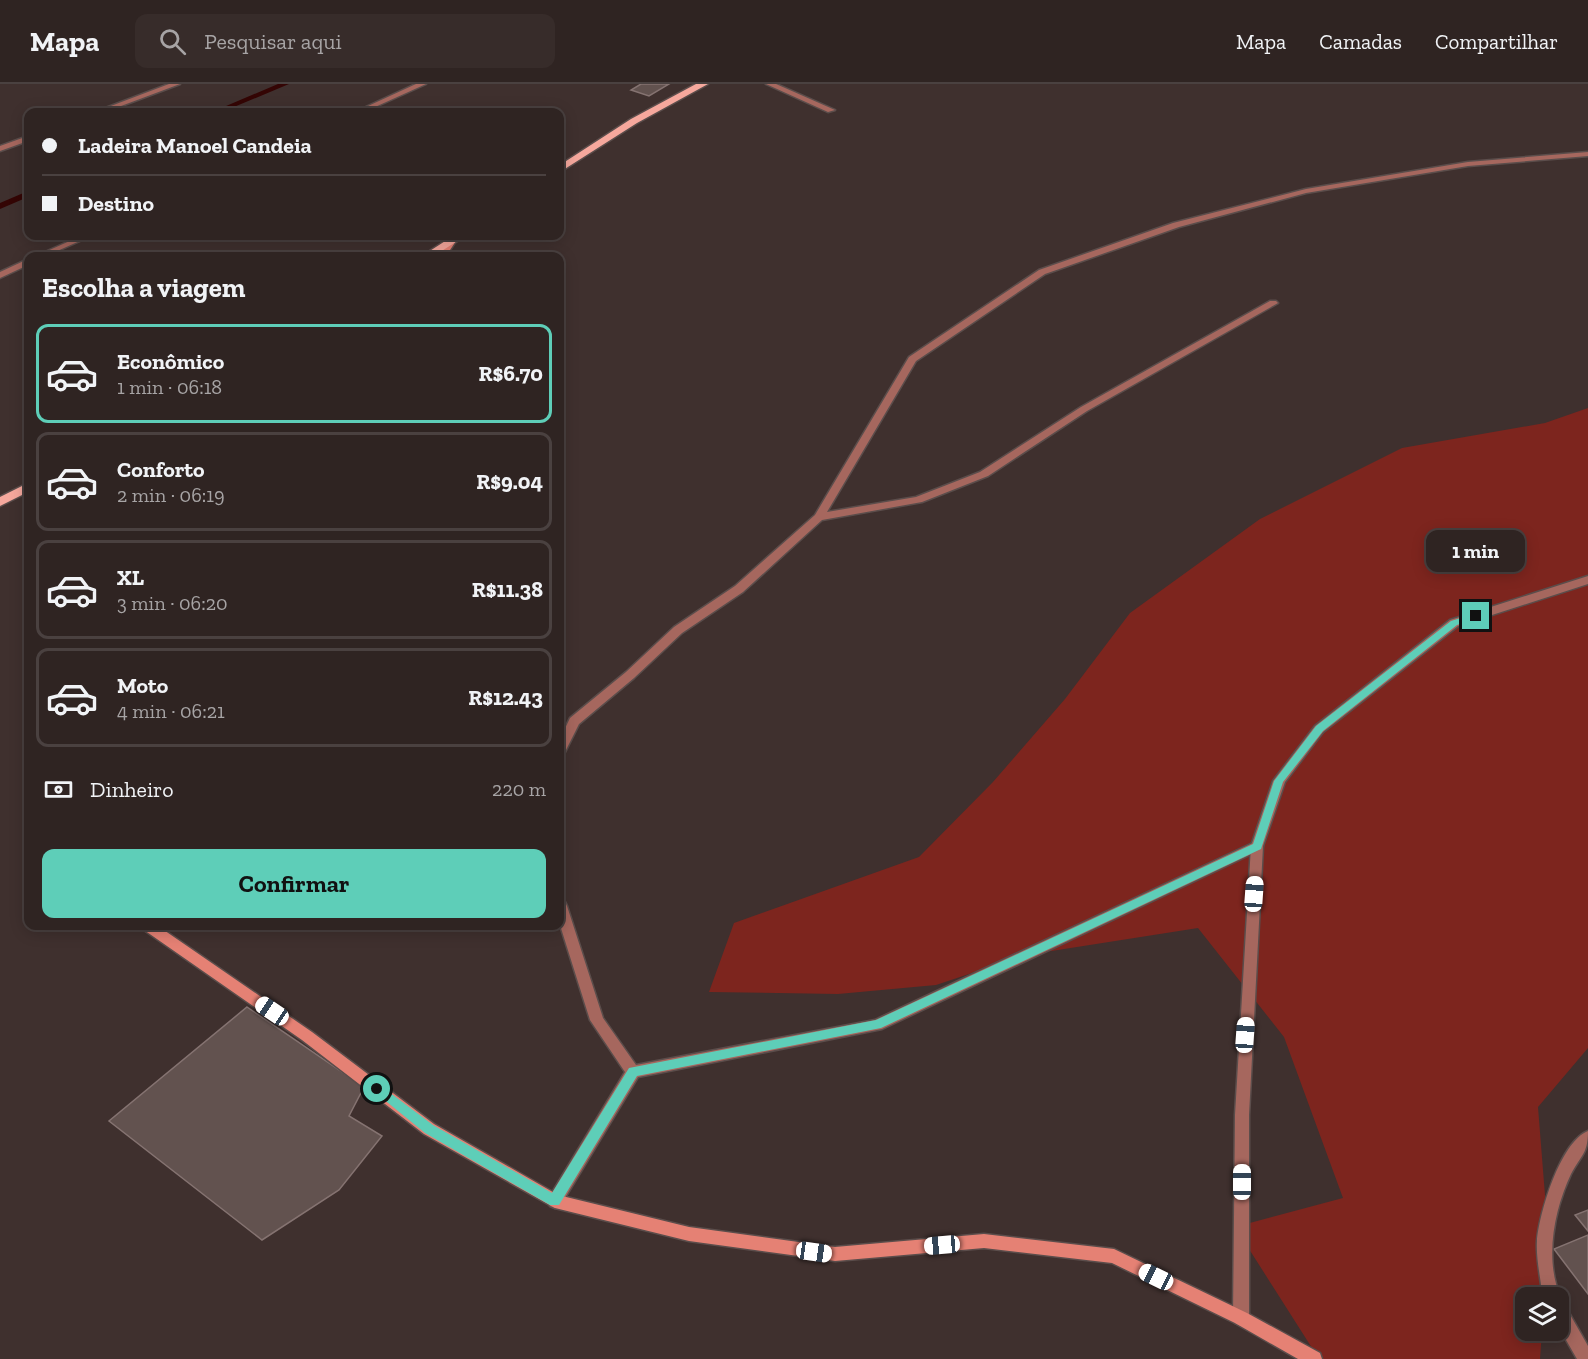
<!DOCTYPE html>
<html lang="pt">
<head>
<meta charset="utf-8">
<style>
  body { margin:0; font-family:"Zilla Slab",serif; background:#372c2a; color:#f1f3f6; height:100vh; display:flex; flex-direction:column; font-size:22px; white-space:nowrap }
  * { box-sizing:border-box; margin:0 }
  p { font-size:20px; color:#a7a4a5 }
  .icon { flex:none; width:33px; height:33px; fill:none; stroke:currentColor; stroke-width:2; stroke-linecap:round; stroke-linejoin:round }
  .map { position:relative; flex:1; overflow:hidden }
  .sheet { position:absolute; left:24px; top:168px; width:540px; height:678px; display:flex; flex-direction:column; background:#2f2422; border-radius:12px; box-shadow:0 3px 15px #0003,0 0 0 2px #4a4140 }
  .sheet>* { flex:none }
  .guide { position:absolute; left:24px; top:24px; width:540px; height:132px; border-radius:12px; box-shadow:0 3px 15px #0003,0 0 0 2px #4a4140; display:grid; align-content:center; height:132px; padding:0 18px; background:#2f2422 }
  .tools { position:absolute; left:1515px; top:1203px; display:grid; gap:12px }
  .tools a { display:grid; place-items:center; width:54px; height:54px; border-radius:12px; background:#2f2422; box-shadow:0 3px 15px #0003,0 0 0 2px #4a4140; font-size:30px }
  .end { position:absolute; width:27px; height:27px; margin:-14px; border:8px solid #5eceb8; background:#111; box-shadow:0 0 0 3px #111 }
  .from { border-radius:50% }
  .bubble { position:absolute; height:42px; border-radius:12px; background:#2f2422; box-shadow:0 3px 15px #0003,0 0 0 2px #4a4140; font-size:20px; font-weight:700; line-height:42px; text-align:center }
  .car { position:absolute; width:18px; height:36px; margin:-18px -9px; border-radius:8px; box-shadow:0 0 4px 2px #0007; background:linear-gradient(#fff 24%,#345 0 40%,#fff 0 76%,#345 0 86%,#fff 0) }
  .guide b { display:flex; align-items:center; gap:21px; height:57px; font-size:22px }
  .guide b+b { border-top:2px solid #4a4140 }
  .guide i { width:15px; height:15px; background:#f1f3f6 }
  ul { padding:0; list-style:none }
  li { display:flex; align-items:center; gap:18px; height:99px; margin:0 12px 9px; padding:0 6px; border:3px solid #4a4140; border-radius:12px }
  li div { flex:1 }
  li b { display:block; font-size:22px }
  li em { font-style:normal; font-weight:700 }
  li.on { border-color:#5eceb8 }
  li>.icon { width:54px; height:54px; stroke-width:1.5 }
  h2 { padding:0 18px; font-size:27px; line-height:72px }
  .pay { display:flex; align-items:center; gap:15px; height:66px; padding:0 18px; font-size:22px }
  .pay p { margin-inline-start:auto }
  .action { display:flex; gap:12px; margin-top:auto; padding:12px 18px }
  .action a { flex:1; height:69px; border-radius:12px; background:#5eceb8; color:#111; font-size:24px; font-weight:700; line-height:69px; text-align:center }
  header { display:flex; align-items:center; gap:36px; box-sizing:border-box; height:84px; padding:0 30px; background:#2f2422; border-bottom:2px solid #4a4140 }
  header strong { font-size:28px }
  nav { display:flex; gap:33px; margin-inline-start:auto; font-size:21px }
  .search { width:420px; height:54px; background:#372c2a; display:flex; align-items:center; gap:15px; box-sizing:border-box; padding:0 21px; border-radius:12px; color:#a7a4a5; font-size:22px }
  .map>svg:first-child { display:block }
</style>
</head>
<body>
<header>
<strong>Mapa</strong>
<div class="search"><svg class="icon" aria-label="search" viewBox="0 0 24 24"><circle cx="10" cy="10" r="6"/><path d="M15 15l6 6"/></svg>Pesquisar aqui</div>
<nav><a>Mapa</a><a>Camadas</a><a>Compartilhar</a></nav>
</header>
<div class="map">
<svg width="1588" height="1275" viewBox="0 0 1588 1275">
  <rect width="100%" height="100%" fill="#3f302e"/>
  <path fill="#7d251e" d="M1588 324V964L1538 1023 1548 1149 1544 1213 1526 1214V1246L1542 1247 1540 1275H1319L1235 1143 1343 1114 1284 953 1198 844 1026 871 936 901 838 910 709 908 734 839 919 773 993 698 1065 615 1130 529 1260 435 1402 364 1545 339Z"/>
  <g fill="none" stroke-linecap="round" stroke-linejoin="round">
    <path fill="#340504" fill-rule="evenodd" d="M278 0H289L222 28H212Z
      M28 107V113L0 125V119Z"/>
  </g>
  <path fill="#62524f" stroke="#857371" stroke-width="1.5" d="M641 0H669L649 12 631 6Z
    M247 923 364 1003 349 1032 382 1052 339 1106 262 1156 109 1037Z
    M1588 1126V1147L1575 1131Z
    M1588 1151V1210L1554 1165Z"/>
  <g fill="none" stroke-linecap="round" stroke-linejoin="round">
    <g stroke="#5b4d4b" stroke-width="3">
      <path id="lane" d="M1588 68V72L1468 82 1306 109 1179 143 1045 190 916 277 827 428 916 413 980 388 1081 323 1270 217H1276L1278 219 1087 327 988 392 922 418 822 436 743 508 682 549 634 594 579 640 564 670 560 671V655L570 634 626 588 674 543 735 502 815 431 909 273 1039 186 1173 139 1306 105 1468 78Z
        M1257 757 1262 759 1263 762 1262 765 882 945 638 993 560 1122 555 1124 550 1122 547 1117 550 1112 625 988 590 936 560 841V817L565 818 567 822 603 934 636 981 875 936Z
        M1588 1047C1588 1070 1581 1071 1571 1090 1554 1126 1544 1176 1561 1214L1559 1218 1564 1220 1588 1262V1275H1577L1558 1242V1214H1544L1542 1208C1540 1191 1536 1174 1537 1157 1539 1130 1560 1058 1588 1047Z"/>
    </g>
    <g stroke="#5b4d4b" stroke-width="3">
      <path id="street" d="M169 0H180L105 28H95Z
        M416 0H426L364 28H355Z
        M766 0H776L835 26 828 28Z
        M28 52V57L0 67V62Z
        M81 152H91L46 172H36Z
        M28 175V181L0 194V188Z
        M1588 492V500L1458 542 1323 648 1285 698 1263 762 1249 1031V1234L1247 1239 1241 1242 1235 1239 1233 1234 1235 1031 1251 762 1273 697 1315 642 1450 536Z"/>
    </g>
    <g stroke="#5b4d4b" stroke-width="3">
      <path id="secondary" d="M452 154 456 157 446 172H438L449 155Z
        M143 842H158L312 948 434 1040 558 1111 689 1143 835 1163 984 1150 1114 1165 1247 1229 1320 1269 1322 1275H1298L1235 1239 1112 1179 984 1164 835 1177 689 1157 555 1124 424 1050 302 956 144 846Z"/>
    </g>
    <g stroke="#5b4d4b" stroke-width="3">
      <path id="primary" d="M696 0H708L637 39 560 88V81L631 35Z
        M453 152H465L434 172H422Z
        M28 399V408L0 422V413Z"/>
    </g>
    <use href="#lane" fill="#a6675e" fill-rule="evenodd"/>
    <use href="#street" fill="#a6675e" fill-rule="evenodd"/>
    <use href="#secondary" fill="#e58174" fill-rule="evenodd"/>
    <use href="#primary" fill="#f6a89d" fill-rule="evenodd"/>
  </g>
  <path fill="#5eceb8" d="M1476 529 1481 532 1479 534 1457 541 1323 647 1283 698 1261 765 881 944 637 992 559 1121H550L425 1049 371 1005 373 1002H381L433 1041 552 1109 629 984 876 936 1253 760 1274 697 1316 642 1451 537Z"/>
</svg>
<div class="tools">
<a><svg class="icon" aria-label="layers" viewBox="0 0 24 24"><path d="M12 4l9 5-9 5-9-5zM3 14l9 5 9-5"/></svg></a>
</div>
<i class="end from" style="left:377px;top:1005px"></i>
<i class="end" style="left:1476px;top:532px"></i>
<div class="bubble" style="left:1426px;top:446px;width:99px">1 min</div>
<i class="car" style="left:1254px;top:810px;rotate:4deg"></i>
<i class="car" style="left:272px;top:927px;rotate:304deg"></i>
<i class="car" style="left:1245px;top:951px;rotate:4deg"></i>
<i class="car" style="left:1242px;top:1098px;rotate:0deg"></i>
<i class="car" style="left:942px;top:1161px;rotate:265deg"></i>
<i class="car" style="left:814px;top:1168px;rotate:98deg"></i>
<i class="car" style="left:1156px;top:1193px;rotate:296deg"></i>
<div class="guide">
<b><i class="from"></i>Ladeira Manoel Candeia</b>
<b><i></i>Destino</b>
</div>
<section class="sheet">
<h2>Escolha a viagem</h2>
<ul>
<li class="on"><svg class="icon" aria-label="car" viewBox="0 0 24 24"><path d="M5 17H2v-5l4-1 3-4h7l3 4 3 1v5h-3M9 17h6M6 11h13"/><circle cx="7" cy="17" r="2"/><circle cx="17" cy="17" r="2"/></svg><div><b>Econômico</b><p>1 min · 06:18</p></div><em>R$6.70</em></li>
<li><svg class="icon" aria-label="car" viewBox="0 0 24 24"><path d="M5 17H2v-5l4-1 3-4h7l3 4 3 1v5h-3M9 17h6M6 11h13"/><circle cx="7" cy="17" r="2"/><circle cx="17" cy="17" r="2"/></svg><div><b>Conforto</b><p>2 min · 06:19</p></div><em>R$9.04</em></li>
<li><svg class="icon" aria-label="car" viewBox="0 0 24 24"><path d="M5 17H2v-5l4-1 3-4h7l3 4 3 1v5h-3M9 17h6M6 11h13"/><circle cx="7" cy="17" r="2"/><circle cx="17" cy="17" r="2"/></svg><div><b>XL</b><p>3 min · 06:20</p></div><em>R$11.38</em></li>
<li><svg class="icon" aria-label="car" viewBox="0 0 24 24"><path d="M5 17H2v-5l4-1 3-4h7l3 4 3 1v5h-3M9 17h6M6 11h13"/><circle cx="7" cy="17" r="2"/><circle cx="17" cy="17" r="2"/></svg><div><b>Moto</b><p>4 min · 06:21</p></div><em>R$12.43</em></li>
</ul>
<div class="pay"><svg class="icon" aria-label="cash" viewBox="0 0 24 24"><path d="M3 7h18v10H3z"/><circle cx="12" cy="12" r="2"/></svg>Dinheiro<p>220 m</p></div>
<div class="action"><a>Confirmar</a></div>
</section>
</div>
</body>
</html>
